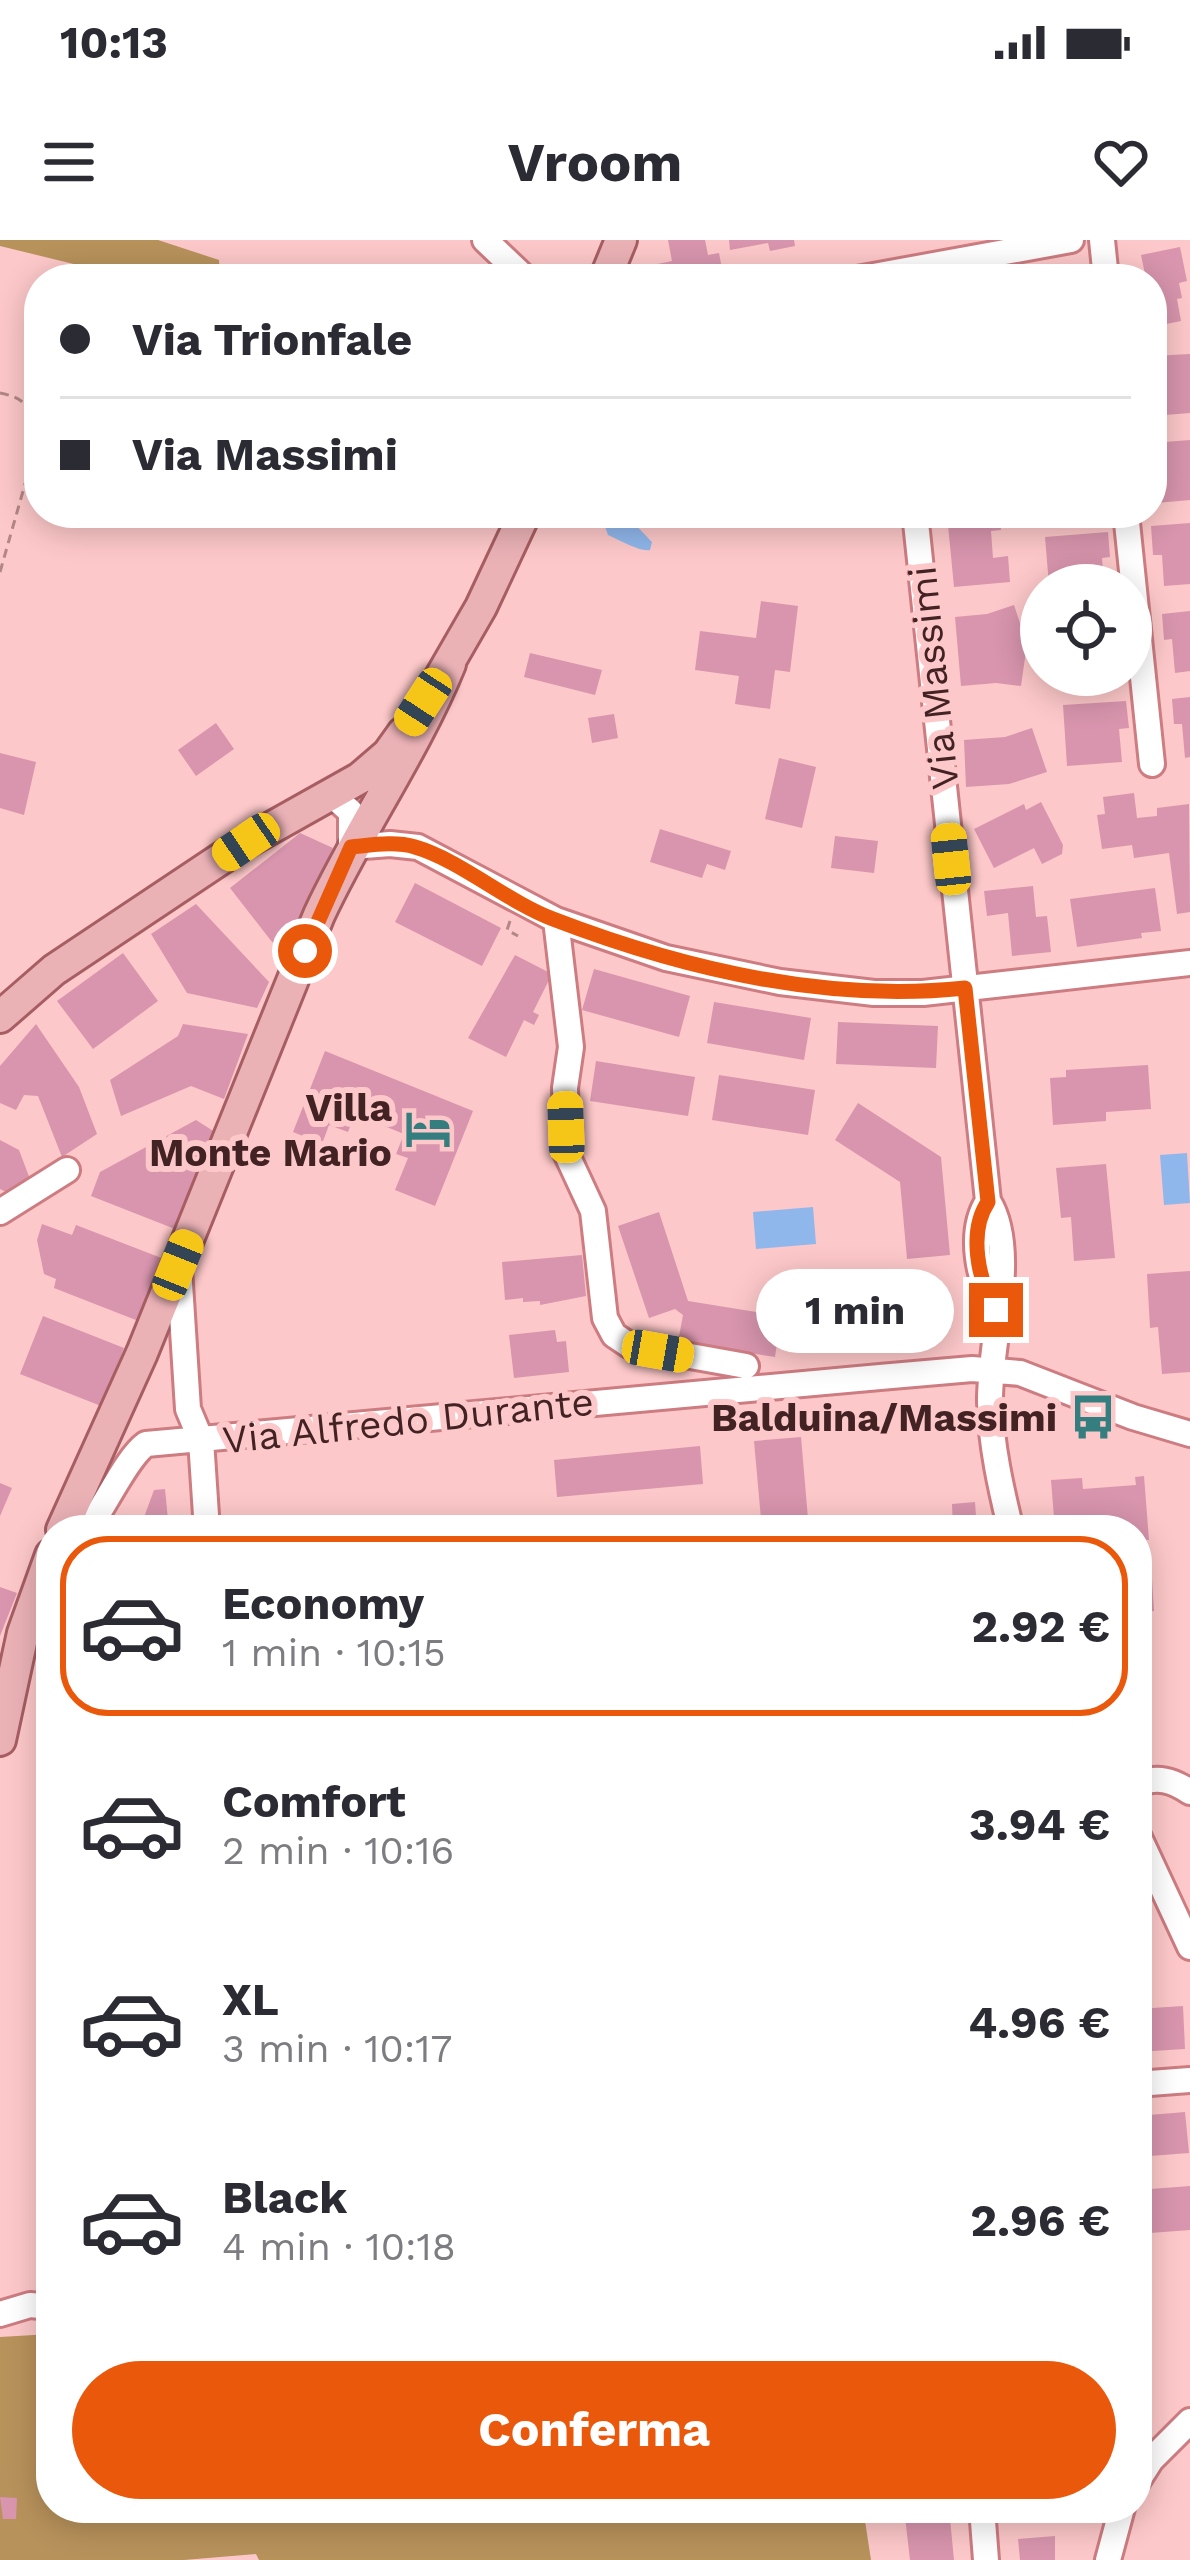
<!DOCTYPE html>
<html lang="it">
<head>
<meta charset="utf-8">
<style>
  body { margin:0; font-family:"Work Sans",sans-serif; background:#f7f7f7; color:#2b2b33; height:100vh; display:flex; flex-direction:column; font-size:45px; white-space:nowrap }
  * { box-sizing:border-box; margin:0 }
  p { font-size:39px; color:#7c7c81 }
  .icon { flex:none; width:66px; height:66px; fill:none; stroke:currentColor; stroke-width:2; stroke-linecap:round; stroke-linejoin:round }
  .map { position:relative; flex:1; overflow:hidden }
  .panel { position:absolute; left:36px; top:1275px; width:1116px; height:1008px; display:flex; flex-direction:column; background:#fff; border-radius:48px; box-shadow:0 6px 30px #0003 }
  .panel>* { flex:none }
  .guide { position:absolute; left:24px; top:24px; width:1143px; height:264px; border-radius:48px; box-shadow:0 6px 30px #0003; display:grid; align-content:center; height:264px; padding:0 36px; background:#fff }
  .controls { position:absolute; left:1020px; top:324px; display:grid; gap:24px }
  .controls a { display:grid; place-items:center; width:132px; height:132px; border-radius:50%; background:#fff; box-shadow:0 6px 30px #0003; font-size:60px }
  .end { position:absolute; width:54px; height:54px; margin:-27px; border:15px solid #ea580c; background:#fff; box-shadow:0 0 0 6px #fff }
  .from { border-radius:50% }
  .bubble { position:absolute; height:84px; border-radius:42px; background:#fff; box-shadow:0 6px 30px #0003; font-size:39px; font-weight:700; line-height:84px; text-align:center }
  .car { position:absolute; width:36px; height:72px; margin:-36px -18px; border-radius:15px; box-shadow:0 0 9px 3px #0007; background:linear-gradient(#f5c518 24%,#345 0 40%,#f5c518 0 76%,#345 0 86%,#f5c518 0) }
  .guide b { display:flex; align-items:center; gap:42px; height:114px; font-size:45px }
  .guide b+b { border-top:3px solid #e1e1e2 }
  .guide i { width:30px; height:30px; background:#2b2b33 }
  ul { padding:21px 0 0; list-style:none }
  li { display:flex; align-items:center; gap:36px; height:180px; margin:0 24px 18px; padding:0 12px; border:6px solid transparent; border-radius:48px }
  li div { flex:1 }
  li b { display:block; font-size:45px }
  li em { font-style:normal; font-weight:700 }
  li.selected { border-color:#ea580c }
  li>.icon { width:108px; height:108px; stroke-width:1.5 }
  .primary-button { display:flex; gap:24px; margin-top:auto; padding:24px 36px }
  .primary-button a { flex:1; height:138px; border-radius:72px; background:#ea580c; color:#fff; font-size:48px; font-weight:700; line-height:138px; text-align:center }
  .status { display:flex; justify-content:space-between; align-items:center; height:84px; padding:0 60px; background:#fff; direction:ltr }
  .status svg { height:33px; fill:currentColor }
  header { display:flex; justify-content:space-between; align-items:center; height:156px; padding:0 36px; background:#fff; font-size:54px; font-weight:700 }
  .map>svg:first-child { display:block }
</style>
</head>
<body>
<div class="status"><b>10:13</b><svg viewBox="0 0 49 12"><path d="M0 12V9h3v3zM5 12V6h3v6zM10 12V3h3v9zM15 12V0h3v12zM26 1h20v11H26zM47 4h2v5h-2z"/></svg></div>
<header><svg class="icon" aria-label="menu" viewBox="0 0 24 24"><path d="M4 6h16M4 12h16M4 18h16"/></svg>Vroom<svg class="icon" aria-label="heart" viewBox="0 0 24 24"><path d="M12 20l-8-8c-3-5 5-10 8-4 3-6 11-1 8 4z"/></svg></header>
<div class="map">
<svg width="1190" height="2320" viewBox="0 0 1190 2320">
  <rect width="100%" height="100%" fill="#fdc8c9"/>
  <path fill="#b8925b" d="M0 0H158L219 20 220 39H135L0 6Z
    M51 2094V2268H863L871 2320H259L256 2314 184 2320H0V2097Z"/>
  <path fill="#90b7eb" d="M610 273C628 273 640 290 652 302L650 310C640 312 619 300 608 295L603 281Z
    M1187 913 1190 963 1164 965 1160 915Z
    M813 967 816 1004 756 1009 753 972Z"/>
  <path fill="#d895ad" d="M668 0H705L708 15 719 13 724 39H644L648 26 672 21Z
    M729 0H794L795 6 770 11 768 3 730 10Z
    M1180 7 1187 41 1179 43 1182 58 1177 59 1181 81 1152 87V39H1146L1141 15Z
    M1190 114V173L1152 176V116Z
    M1190 200V260L1156 263 1152 203Z
    M999 273 1001 290 991 291 993 318 1008 316 1010 342 954 347 947 275Z
    M1190 283V344L1164 346 1162 315H1153L1151 286Z
    M1108 292 1110 317 1102 318 1104 345H1049L1045 297Z
    M761 361 798 366 790 432 775 430 770 469 735 464 739 436 695 430 700 391 756 398Z
    M1014 365 1027 404 1021 446 996 443 961 446 955 377 987 374Z
    M1190 371V431L1175 433 1172 399 1164 400 1162 374Z
    M530 413 602 430 595 455 524 437Z
    M1190 457V517L1185 518 1182 484H1174L1172 459Z
    M1126 461 1129 488 1119 489 1122 522 1067 526 1063 465Z
    M614 474 618 498 592 503 588 478Z
    M216 483 234 509 196 536 178 510Z
    M1032 488 1047 532 1009 544 966 547 964 500 1005 497Z
    M0 513 36 522 24 575 0 568Z
    M779 518 816 527 802 588 765 579Z
    M1134 553 1137 578 1157 576V568L1189 564 1190 672 1177 674 1169 613 1134 618 1132 605 1102 609 1097 575 1105 574 1103 557Z
    M1041 562 1063 605 1062 614 1042 624 1034 608 994 628 974 589 1024 564 1026 570Z
    M660 589 731 611 725 630 707 624 702 638 650 622Z
    M300 593 333 608 286 708 272 702 230 648Z
    M835 596 878 601 874 633 831 628Z
    M415 643 501 688 482 726 395 682Z
    M1033 646 1036 677 1047 676 1051 712 1012 716 1008 673 987 676 984 651Z
    M1155 648 1161 691 1141 693 1142 698 1077 707 1070 659Z
    M196 664 269 742 257 768 187 753 151 694Z
    M123 713 158 761 93 809 57 761Z
    M515 715 552 734 533 772 539 775 534 785 524 780 506 817 468 798Z
    M594 729 690 756 679 797 582 770Z
    M714 762 811 778 804 820 707 803Z
    M838 782 938 786 936 828 836 824Z
    M36 784 79 847 97 894 62 917 38 856 24 855 16 870 0 863V826Z
    M183 784 248 794 224 859 191 846 121 876 110 840 178 796Z
    M325 811 473 871 435 966 395 950 408 918 396 914 404 894 355 874 348 892 329 885 322 904 293 892Z
    M596 821 695 837 688 876 590 861Z
    M1148 825 1151 869 1106 872V881L1053 885 1050 838 1066 837V830Z
    M719 835 815 850 808 895 712 880Z
    M858 863 941 917 950 1015 907 1019 900 942 835 900Z
    M196 880 218 894 180 991 91 956 100 932Z
    M0 900 19 910 33 947 10 954 0 949Z
    M1106 924 1115 1018 1074 1021 1071 977 1061 978 1056 928Z
    M659 972 688 1061 781 1076 775 1117 678 1102 683 1075 675 1069 649 1078 618 986Z
    M42 984 72 995 76 985 164 1019 141 1082 54 1048 56 1039 44 1034 37 1000Z
    M582 1015 586 1056 540 1065V1061L523 1062V1058L505 1060 502 1022Z
    M1190 1031V1132L1162 1134 1158 1087 1150 1088 1147 1034Z
    M901 1044 914 1083 820 1113 807 1074Z
    M43 1076 124 1108 101 1166 20 1134Z
    M555 1090 557 1102 566 1101 569 1132 514 1138 509 1095Z
    M801 1197 809 1290H762L754 1201Z
    M700 1206 703 1244 557 1257 554 1220Z
    M1144 1236 1149 1300H1137V1290H1099L1098 1283H1093V1290H1055L1051 1240 1082 1238 1083 1249 1136 1245 1135 1237Z
    M0 1243 12 1248 0 1276Z
    M165 1249 169 1290H133L137 1278 143 1280 154 1250Z
    M975 1262 977 1290H953L952 1264Z
    M1152 1339 1154 1371 1141 1372 1144 1408H1137V1340Z
    M0 1347 17 1353 0 1396Z
    M1147 1694 1149 1738H1137V1695Z
    M1183 1766 1185 1809 1137 1812V1769Z
    M1185 1872 1189 1913 1137 1917V1876Z
    M1190 1946V1990L1137 1994V1950Z
    M51 1987V2017L41 1993Z
    M1137 2099 1150 2105 1137 2133Z
    M0 2257 17 2258 16 2279H3Z
    M904 2268H949L954 2320H910Z
    M1018 2268H1064V2275L1018 2278Z
    M1055 2296V2320H1020L1018 2299Z"/>
  <g fill="none" stroke-linecap="round" stroke-linejoin="round">
    <g stroke="#cd7c81" stroke-width="30">
      <path id="minor" d="M485 0 526 39
        M1102 0 1106 39
        M857 39 1071 0
        M915 273 988 961C1019 1010 989 1104 990 1162 991 1205 1001 1249 1011 1290
        M1126 273 1152 524
        M333 556 351 572V607L390 604 418 607 556 680 666 718 780 742 874 753H923L1190 723
        M556 680 571 807 565 848 567 915 593 971 605 1078 614 1095 629 1105 746 1126
        M988 961C968 992 978 1040 996 1070
        M0 972 67 930
        M179 1028 188 1169 201 1200 207 1290
        M87 1290C104 1268 127 1217 146 1204L880 1137 972 1129 1020 1133 1133 1177 1190 1194
        M1137 1544C1158 1536 1172 1540 1190 1552
        M1137 1593 1190 1707
        M1137 1844 1190 1840
        M0 2074 30 2065 51 2067
        M1137 2242 1151 2220 1190 2181
        M982 2268 986 2320
        M1108 2320 1122 2268"/>
    </g>
    <g stroke="#a75e63" stroke-width="36">
      <path id="major" d="M605 39 621 0
        M440 438 481 367 525 273
        M0 777 54 730 246 602 360 538 388 514 403 493
        M62 1290 142 1113 319 675C359 589 414 512 450 424
        M0 1500 23 1393 51 1315"/>
    </g>
    <path stroke="#b38687" stroke-width="3" stroke-dasharray="9 6" stroke-linecap="butt" d="M0 153C28 158 38 174 37 202L0 332
      M510 681 507 690 518 696"/>
    <use href="#minor" stroke="#fff" stroke-width="24"/>
    <use href="#major" stroke="#ebb2b6" stroke-width="30"/>
  </g>
  <g fill="none" stroke-linecap="round" stroke-linejoin="round">
    <path stroke="#ea580c" stroke-width="15" d="M305 711 351 607C372 605 395 601 415 607 460 620 506 661 553 679 683 729 825 763 965 748L988 962C968 992 978 1041 996 1070"/>
  </g>
  <defs>
    <g id="hotel-bare" transform="scale(3.6)"><path d="M-6-4.5h1.5V1H6V5H4.5V3h-9V5H-6ZM-4 0a1.8 1.8 0 1 1 3.6 0ZM.5 0V-2.5h3Q6-2.5 6 0Z" fill="#357e7f" stroke="#fdc8c9" stroke-width="2.5" paint-order="stroke"/></g>
    <g id="bus-bare" transform="scale(3.6)"><path d="M-5-6H5V4H4V6H2V4H-2V6H-4V4H-5ZM-3.5-4V0h7V-4ZM-3.5 1.2v1.5H-2V1.2ZM2 1.2v1.5H3.5V1.2Z" fill="#357e7f" stroke="#fdc8c9" stroke-width="2.5" paint-order="stroke"/></g>
  </defs>
  <g fill-rule="evenodd">
    <use href="#hotel-bare" x="428" y="889"/>
    <use href="#bus-bare" x="1093" y="1177"/>
  </g>
  <g text-anchor="middle" stroke-width="12" stroke-linejoin="round" paint-order="stroke">
    <g font-size="39" fill="#432224" stroke="#fdc8c9">
      <text transform="translate(933 438) rotate(-96)" y="14">Via Massimi</text>
      <text transform="translate(408 1180) rotate(-6)" y="14">Via Alfredo Durante</text>
    </g>
    <g font-size="39" font-weight="bold" fill="#432224" stroke="#fdc8c9" text-anchor="end">
      <text x="392" y="881">Villa<tspan x="392" dy="45">Monte Mario</tspan></text>
      <text x="1057" y="1191">Balduina/Massimi</text>
    </g>
  </g>
</svg>
<div class="controls">
<a><svg class="icon" aria-label="locate" viewBox="0 0 24 24"><circle cx="12" cy="12" r="6"/><path d="M12 2v4M12 18v4M2 12h4M18 12h4"/></svg></a>
</div>
<i class="end from" style="left:305px;top:711px"></i>
<i class="end" style="left:996px;top:1070px"></i>
<div class="bubble" style="left:756px;top:1029px;width:198px">1 min</div>
<i class="car" style="left:423px;top:462px;rotate:213deg"></i>
<i class="car" style="left:246px;top:602px;rotate:236deg"></i>
<i class="car" style="left:951px;top:619px;rotate:354deg"></i>
<i class="car" style="left:566px;top:887px;rotate:358deg"></i>
<i class="car" style="left:178px;top:1025px;rotate:22deg"></i>
<i class="car" style="left:658px;top:1111px;rotate:100deg"></i>
<div class="guide">
<b><i class="from"></i>Via Trionfale</b>
<b><i></i>Via Massimi</b>
</div>
<section class="panel">
<ul>
<li class="selected"><svg class="icon" aria-label="car" viewBox="0 0 24 24"><path d="M5 17H2v-5l4-1 3-4h7l3 4 3 1v5h-3M9 17h6M6 11h13"/><circle cx="7" cy="17" r="2"/><circle cx="17" cy="17" r="2"/></svg><div><b>Economy</b><p>1 min · 10:15</p></div><em>2.92 €</em></li>
<li><svg class="icon" aria-label="car" viewBox="0 0 24 24"><path d="M5 17H2v-5l4-1 3-4h7l3 4 3 1v5h-3M9 17h6M6 11h13"/><circle cx="7" cy="17" r="2"/><circle cx="17" cy="17" r="2"/></svg><div><b>Comfort</b><p>2 min · 10:16</p></div><em>3.94 €</em></li>
<li><svg class="icon" aria-label="car" viewBox="0 0 24 24"><path d="M5 17H2v-5l4-1 3-4h7l3 4 3 1v5h-3M9 17h6M6 11h13"/><circle cx="7" cy="17" r="2"/><circle cx="17" cy="17" r="2"/></svg><div><b>XL</b><p>3 min · 10:17</p></div><em>4.96 €</em></li>
<li><svg class="icon" aria-label="car" viewBox="0 0 24 24"><path d="M5 17H2v-5l4-1 3-4h7l3 4 3 1v5h-3M9 17h6M6 11h13"/><circle cx="7" cy="17" r="2"/><circle cx="17" cy="17" r="2"/></svg><div><b>Black</b><p>4 min · 10:18</p></div><em>2.96 €</em></li>
</ul>
<div class="primary-button"><a>Conferma</a></div>
</section>
</div>
</body>
</html>
